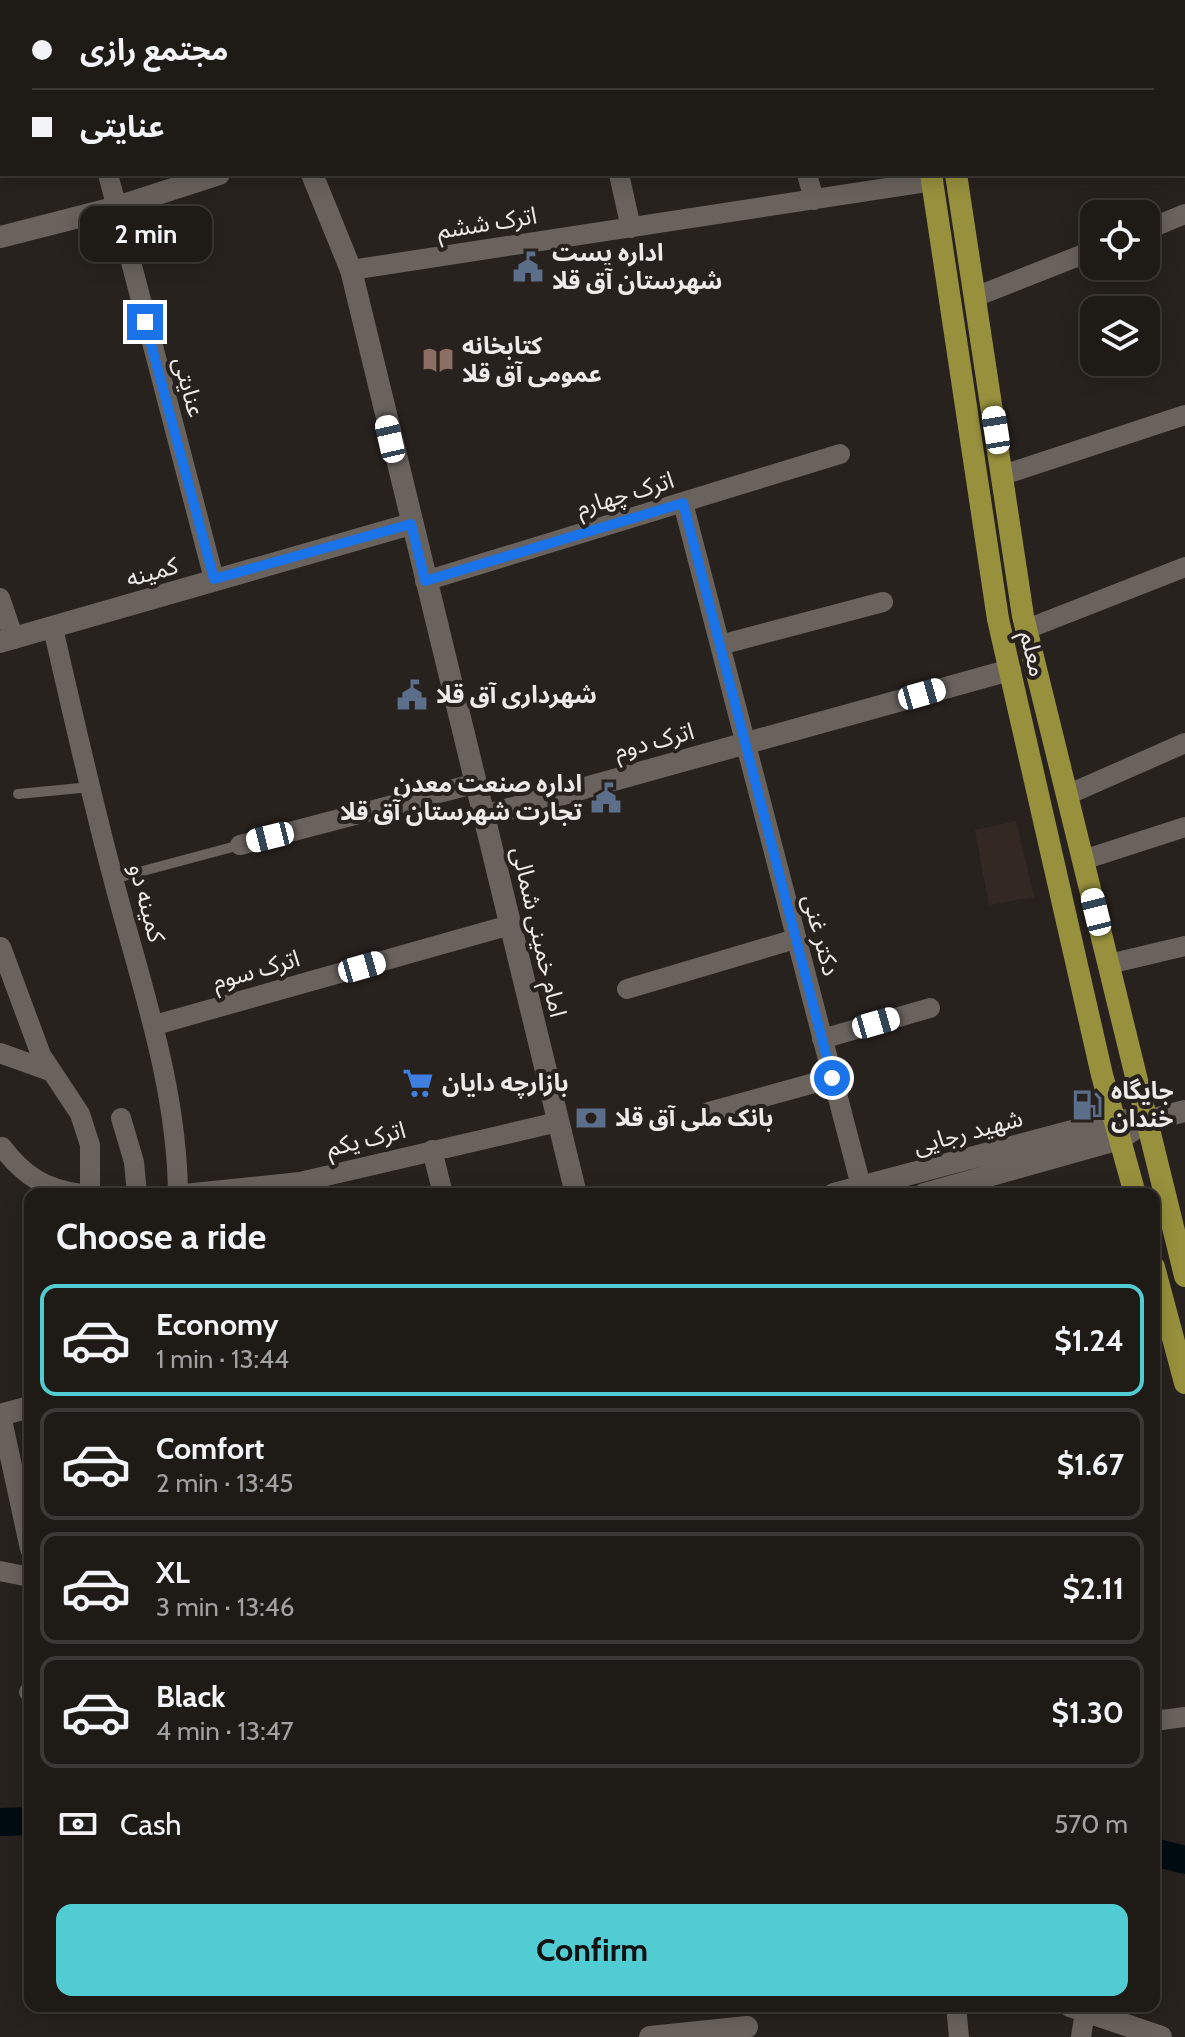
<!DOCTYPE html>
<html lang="en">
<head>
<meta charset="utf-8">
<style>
  body { margin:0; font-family:Cabin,"Noto Sans Arabic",sans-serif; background:#26231f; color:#f1f3f6; height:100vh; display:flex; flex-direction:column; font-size:30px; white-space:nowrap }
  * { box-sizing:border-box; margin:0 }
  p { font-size:26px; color:#a1a1a1 }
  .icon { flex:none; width:44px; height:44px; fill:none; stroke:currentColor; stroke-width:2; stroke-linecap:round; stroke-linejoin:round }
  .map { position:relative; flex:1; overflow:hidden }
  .details { position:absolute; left:24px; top:1188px; width:1136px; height:824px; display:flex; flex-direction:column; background:#1e1a16; border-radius:16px; box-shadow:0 4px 20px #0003,0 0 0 2px #3c3835 }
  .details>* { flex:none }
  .banner { position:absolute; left:0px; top:0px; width:1186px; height:176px; box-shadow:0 4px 20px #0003,0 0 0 2px #3c3835; display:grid; align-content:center; height:176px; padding:0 32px; background:#1e1a16 }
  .tools { position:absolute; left:1080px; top:200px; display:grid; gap:16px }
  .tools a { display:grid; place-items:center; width:80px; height:80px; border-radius:16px; background:#1e1a16; box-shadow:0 4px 20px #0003,0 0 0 2px #3c3835; font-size:40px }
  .end { position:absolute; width:36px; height:36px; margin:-18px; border:10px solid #1a73e8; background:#fff; box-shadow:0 0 0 4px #fff }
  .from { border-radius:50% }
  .bubble { position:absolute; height:56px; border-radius:16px; background:#1e1a16; box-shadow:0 4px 20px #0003,0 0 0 2px #3c3835; font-size:26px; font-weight:700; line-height:56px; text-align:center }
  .car { position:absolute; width:24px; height:48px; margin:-24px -12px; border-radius:10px; box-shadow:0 0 6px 2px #0007; background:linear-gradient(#fff 24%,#345 0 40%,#fff 0 76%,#345 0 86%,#fff 0) }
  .banner b { display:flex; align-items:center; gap:28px; height:76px; font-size:30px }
  .banner b+b { border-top:2px solid #3c3835 }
  .banner i { width:20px; height:20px; background:#f1f3f6 }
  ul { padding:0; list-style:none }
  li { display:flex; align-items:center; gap:24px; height:112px; margin:0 16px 12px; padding:0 16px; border:4px solid #3c3835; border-radius:16px }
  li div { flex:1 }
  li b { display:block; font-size:30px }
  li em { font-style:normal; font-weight:700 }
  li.current { border-color:#51ccd2 }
  li>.icon { width:72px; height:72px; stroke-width:1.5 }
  h2 { padding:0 32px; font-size:36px; line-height:96px }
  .pay { display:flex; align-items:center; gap:20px; height:88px; padding:0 32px; font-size:30px }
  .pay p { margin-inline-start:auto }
  .cta { display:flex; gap:16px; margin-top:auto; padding:16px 32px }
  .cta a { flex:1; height:92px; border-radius:16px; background:#51ccd2; color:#111; font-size:32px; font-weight:700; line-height:92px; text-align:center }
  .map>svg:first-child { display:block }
</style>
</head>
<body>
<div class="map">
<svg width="1185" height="2037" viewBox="0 0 1185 2037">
  <rect width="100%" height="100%" fill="#28221e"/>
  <path fill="#342922" d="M1016 821 1034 897 989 905 975 830Z"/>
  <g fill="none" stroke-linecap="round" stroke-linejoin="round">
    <path stroke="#000b12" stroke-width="28" d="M0 1822 30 1821
      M1154 1852 1185 1860"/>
    <path stroke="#69625d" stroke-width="10" d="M0 47 2 46
      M0 129 2 128
      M18 794 91 787
      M113 879 240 845"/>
    <path stroke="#69625d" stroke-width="20" d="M68 0V2
      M430 0 431 2
      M580 0V2
      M764 0V2
      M1184 0 1185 3
      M1147 2 1153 0
      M108 174 214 579
      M619 174 631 228
      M807 174 814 200
      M1146 230 1185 214
      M351 270 933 181
      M975 297 1094 250
      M1003 475 1185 415
      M683 503 861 1186
      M425 581 840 454
      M0 598 14 639
      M53 628C72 711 91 795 113 878 140 982 177 1085 178 1194
      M1027 629 1185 567
      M720 645 883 602
      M1067 795 1185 743
      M240 845 477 783
      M1083 860 1185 827
      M1 947 41 1055 80 1114 90 1145V1194
      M1109 964 1185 946
      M627 989 795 939
      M155 1025 510 925
      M822 1039 930 1008
      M0 1053 50 1071
      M709 1112 832 1078
      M121 1118 134 1162 137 1194
      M2 1147C24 1176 45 1189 81 1194
      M432 1150 443 1194
      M184 1194 300 1182 558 1122
      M1 1415 30 1549
      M0 1571 30 1577
      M29 1692 30 1691
      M1154 1721 1185 1717
      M956 2006 959 2037
      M1081 2037 1085 2012"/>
    <path stroke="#69625d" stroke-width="22" d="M549 2 557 0
      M0 237 114 208 219 174
      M0 642 411 524
      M484 816 1010 670
      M1147 1121 1185 1111
      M1070 2006 1161 2037
      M650 2037 747 2027"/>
    <path stroke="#69625d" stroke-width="22" d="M253 0V2
      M295 0 296 2
      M312 174 351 270 576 1194
      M834 1194 1114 1120 1147 1121
      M924 1194 1120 1139 1136 1128
      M0 1415 30 1407"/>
    <path stroke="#97913d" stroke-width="22" d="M886 0 887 2
      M915 0V2
      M931 174 998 619 1102 1075 1135 1194
      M956 174 1023 616 1185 1276
      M1154 1267 1185 1383"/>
  </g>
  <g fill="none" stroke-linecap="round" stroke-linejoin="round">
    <path stroke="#1a73e8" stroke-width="10" d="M145 322 214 579 411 524 425 581 683 503 832 1078"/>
  </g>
  <defs>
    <g id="civic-bare" transform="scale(2.4)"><path d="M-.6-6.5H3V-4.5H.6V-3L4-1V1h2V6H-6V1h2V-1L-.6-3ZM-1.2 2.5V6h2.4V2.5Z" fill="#5c6f8a" stroke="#28221e" stroke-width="2.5" paint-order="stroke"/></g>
    <g id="library-bare" transform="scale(2.4)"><path d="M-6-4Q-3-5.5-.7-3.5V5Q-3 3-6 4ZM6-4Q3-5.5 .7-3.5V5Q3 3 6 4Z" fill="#8d6e63" stroke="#28221e" stroke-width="2.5" paint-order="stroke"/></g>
    <g id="supermarket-bare" transform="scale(2.4)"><path d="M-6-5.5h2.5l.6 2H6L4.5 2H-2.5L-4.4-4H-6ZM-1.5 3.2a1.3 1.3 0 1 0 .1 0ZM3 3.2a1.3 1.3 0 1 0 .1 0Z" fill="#3f7fe0" stroke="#28221e" stroke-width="2.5" paint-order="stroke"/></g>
    <g id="fuel-bare" transform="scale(2.4)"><path d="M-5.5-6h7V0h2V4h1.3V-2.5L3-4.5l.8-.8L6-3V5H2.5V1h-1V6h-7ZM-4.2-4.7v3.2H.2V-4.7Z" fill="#5c6f8a" stroke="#28221e" stroke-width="2.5" paint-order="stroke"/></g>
    <g id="bank-bare" transform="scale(2.4)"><path d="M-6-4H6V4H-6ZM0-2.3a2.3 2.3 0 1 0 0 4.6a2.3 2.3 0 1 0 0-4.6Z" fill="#5c6f8a" stroke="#28221e" stroke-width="2.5" paint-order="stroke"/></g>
  </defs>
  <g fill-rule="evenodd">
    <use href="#civic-bare" x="528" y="267"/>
    <use href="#library-bare" x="438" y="360"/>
    <use href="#civic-bare" x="412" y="695"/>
    <use href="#civic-bare" x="606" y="798"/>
    <use href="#supermarket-bare" x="418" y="1083"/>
    <use href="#fuel-bare" x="1087" y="1105"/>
    <use href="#bank-bare" x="591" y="1118"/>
  </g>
  <g text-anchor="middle" stroke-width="8" stroke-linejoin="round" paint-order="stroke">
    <g font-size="24" fill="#eeeae7" stroke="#28221e">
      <text transform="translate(487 223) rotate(-9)" y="8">اترک ششم</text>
      <text transform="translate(189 387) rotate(75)" y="8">عنایتی</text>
      <text transform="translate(625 494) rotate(-17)" y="8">اترک چهارم</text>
      <text transform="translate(152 572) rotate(-16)" y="8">کمینه</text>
      <text transform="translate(1033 654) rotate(77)" y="8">معلم</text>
      <text transform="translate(654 741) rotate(-15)" y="8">اترک دوم</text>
      <text transform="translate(147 903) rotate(75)" y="8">کمینه دو</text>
      <text transform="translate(539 932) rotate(77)" y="8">امام خمینی شمالی</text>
      <text transform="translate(821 935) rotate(75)" y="8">دکتر غنی</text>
      <text transform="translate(256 970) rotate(-16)" y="8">اترک سوم</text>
      <text transform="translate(968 1132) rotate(-15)" y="8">شهید رجایی</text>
      <text transform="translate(366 1139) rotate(-14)" y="8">اترک یکم</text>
    </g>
    <g font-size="24" font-weight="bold" fill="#eeeae7" stroke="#28221e" text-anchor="start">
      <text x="552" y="261">اداره پست<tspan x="552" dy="28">شهرستان آق قلا</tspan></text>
      <text x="462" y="354">کتابخانه<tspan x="462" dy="28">عمومی آق قلا</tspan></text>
      <text x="436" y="703">شهرداری آق قلا</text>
      <text x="582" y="792" text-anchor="end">اداره صنعت معدن<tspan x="582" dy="28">تجارت شهرستان آق قلا</tspan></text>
      <text x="442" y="1091">بازارچه دایان</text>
      <text x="1111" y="1099">جایگاه<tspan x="1111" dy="28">خندان</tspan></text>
      <text x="615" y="1126">بانک ملی آق قلا</text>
    </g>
  </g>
</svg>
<div class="tools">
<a><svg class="icon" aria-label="locate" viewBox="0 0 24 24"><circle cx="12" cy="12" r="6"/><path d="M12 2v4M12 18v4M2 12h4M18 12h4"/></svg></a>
<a><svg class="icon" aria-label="layers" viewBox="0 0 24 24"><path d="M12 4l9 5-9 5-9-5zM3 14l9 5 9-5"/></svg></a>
</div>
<i class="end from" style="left:832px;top:1078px"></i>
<i class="end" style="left:145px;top:322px"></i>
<div class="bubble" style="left:80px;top:206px;width:132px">2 min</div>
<i class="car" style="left:996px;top:430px;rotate:351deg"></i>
<i class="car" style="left:390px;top:439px;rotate:347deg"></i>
<i class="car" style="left:922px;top:694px;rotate:74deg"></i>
<i class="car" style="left:270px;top:837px;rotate:256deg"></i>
<i class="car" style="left:1096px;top:912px;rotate:346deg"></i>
<i class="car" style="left:362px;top:967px;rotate:74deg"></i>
<i class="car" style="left:876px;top:1023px;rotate:74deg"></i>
<div class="banner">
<b><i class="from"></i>مجتمع رازی</b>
<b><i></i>عنایتی</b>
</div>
<section class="details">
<h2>Choose a ride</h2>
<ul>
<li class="current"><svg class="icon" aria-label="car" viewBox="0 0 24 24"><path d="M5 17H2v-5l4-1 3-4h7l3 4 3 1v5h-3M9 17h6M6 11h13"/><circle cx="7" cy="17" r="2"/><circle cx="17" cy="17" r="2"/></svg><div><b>Economy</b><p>1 min · 13:44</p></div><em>$1.24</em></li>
<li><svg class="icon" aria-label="car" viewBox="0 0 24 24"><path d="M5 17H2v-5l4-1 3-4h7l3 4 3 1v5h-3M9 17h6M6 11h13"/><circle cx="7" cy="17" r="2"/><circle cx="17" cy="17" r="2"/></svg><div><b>Comfort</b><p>2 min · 13:45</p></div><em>$1.67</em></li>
<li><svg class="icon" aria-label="car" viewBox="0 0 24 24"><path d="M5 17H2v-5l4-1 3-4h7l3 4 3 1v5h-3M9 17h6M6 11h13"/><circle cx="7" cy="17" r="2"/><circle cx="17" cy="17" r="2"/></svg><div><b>XL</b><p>3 min · 13:46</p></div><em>$2.11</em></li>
<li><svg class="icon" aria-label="car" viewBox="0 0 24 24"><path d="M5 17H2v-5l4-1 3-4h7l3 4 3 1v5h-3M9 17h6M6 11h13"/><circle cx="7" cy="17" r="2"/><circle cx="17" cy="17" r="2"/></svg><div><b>Black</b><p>4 min · 13:47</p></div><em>$1.30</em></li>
</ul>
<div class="pay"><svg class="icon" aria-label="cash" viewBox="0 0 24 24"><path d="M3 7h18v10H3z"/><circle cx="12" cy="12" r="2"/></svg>Cash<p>570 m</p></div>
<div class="cta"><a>Confirm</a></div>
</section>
</div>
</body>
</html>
